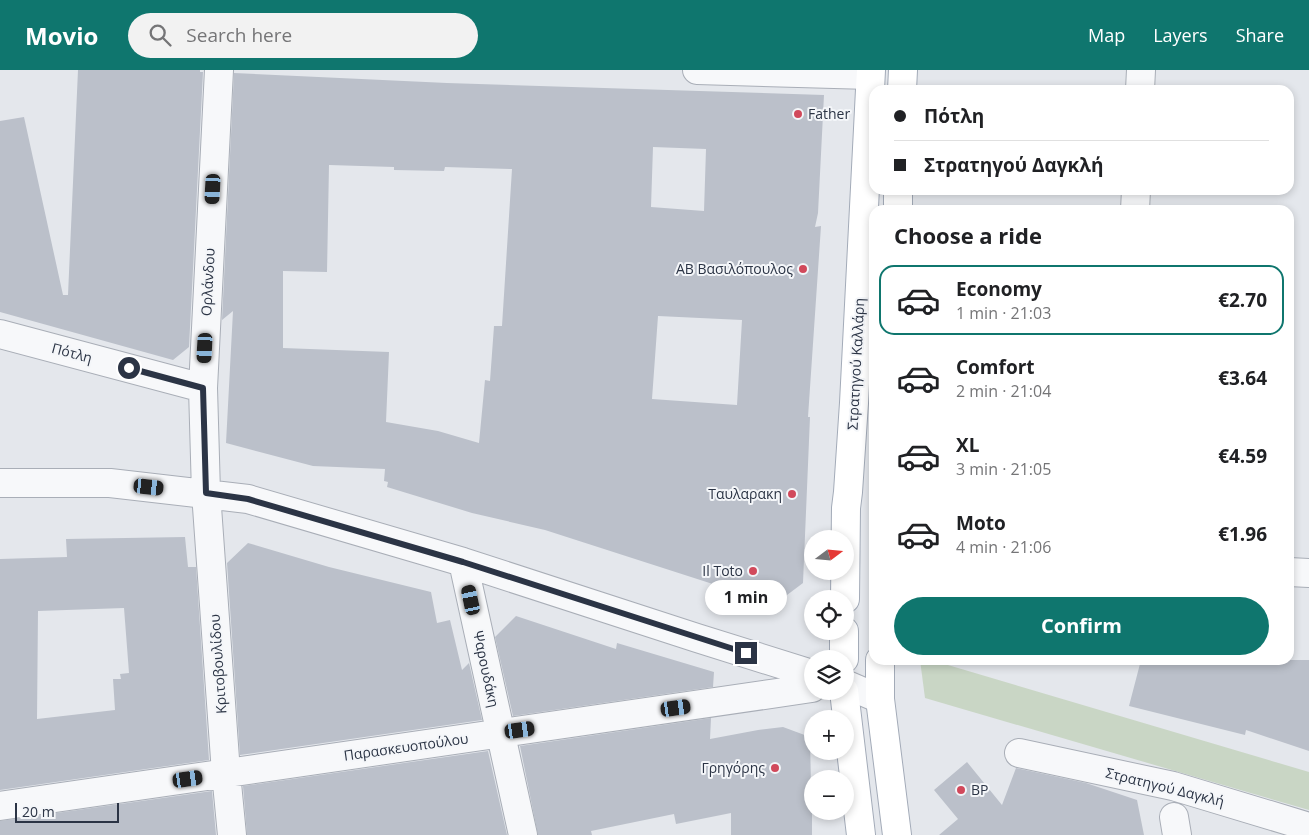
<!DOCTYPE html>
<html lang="en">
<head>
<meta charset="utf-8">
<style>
  body { margin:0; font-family:"Open Sans",sans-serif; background:#f2f2f2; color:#202124; height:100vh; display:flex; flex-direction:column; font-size:19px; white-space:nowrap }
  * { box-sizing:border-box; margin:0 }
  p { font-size:16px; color:#757577 }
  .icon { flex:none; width:28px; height:28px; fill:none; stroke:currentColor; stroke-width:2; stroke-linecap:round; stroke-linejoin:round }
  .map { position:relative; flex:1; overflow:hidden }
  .side { position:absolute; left:869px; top:135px; width:425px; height:460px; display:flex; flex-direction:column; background:#fff; border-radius:15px; box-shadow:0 2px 8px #0003 }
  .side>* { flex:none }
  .hud { position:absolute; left:869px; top:15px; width:425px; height:110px; border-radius:15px; box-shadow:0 2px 8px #0003; display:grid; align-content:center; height:110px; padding:0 25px; background:#fff }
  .needle { width:32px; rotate:74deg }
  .controls { position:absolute; left:804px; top:460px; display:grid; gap:10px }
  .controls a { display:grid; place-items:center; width:50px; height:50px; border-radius:50%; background:#fff; box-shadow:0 2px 8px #0003; font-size:25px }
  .scale { position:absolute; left:15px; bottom:12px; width:104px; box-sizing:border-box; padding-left:5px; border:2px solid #2b3445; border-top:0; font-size:14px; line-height:18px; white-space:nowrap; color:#2b3445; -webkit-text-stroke:4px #f4f6f9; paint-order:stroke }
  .end { position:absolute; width:22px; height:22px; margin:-11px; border:6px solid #2b3445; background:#fff; box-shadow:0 0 0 2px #fff }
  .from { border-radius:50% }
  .bubble { position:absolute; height:35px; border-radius:18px; background:#fff; box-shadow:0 2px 8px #0003; font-size:16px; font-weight:700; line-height:35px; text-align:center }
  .car { position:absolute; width:15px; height:30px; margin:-15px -8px; border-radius:6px; box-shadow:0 0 4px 1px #0007; background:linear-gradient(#222 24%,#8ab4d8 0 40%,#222 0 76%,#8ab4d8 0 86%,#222 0) }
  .hud b { display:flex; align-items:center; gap:18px; height:48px; font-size:19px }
  .hud b+b { border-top:1px solid #e0e0e0 }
  .hud i { width:12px; height:12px; background:#202124 }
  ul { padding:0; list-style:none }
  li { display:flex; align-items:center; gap:15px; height:70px; margin:0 10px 8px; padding:0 15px; border:2px solid transparent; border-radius:15px }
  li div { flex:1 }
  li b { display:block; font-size:19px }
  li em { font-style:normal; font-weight:700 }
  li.on { border-color:#0f766e }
  li>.icon { width:45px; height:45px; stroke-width:1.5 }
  h2 { padding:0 25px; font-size:22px; line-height:60px }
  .cta { display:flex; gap:10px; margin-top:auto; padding:10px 25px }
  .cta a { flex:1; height:58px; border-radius:30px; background:#0f766e; color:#fff; font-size:20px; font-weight:700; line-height:58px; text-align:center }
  header { display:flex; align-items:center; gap:30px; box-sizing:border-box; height:70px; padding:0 25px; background:#0f766e; color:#fff }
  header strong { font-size:24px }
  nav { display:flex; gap:28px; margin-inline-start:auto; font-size:18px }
  .search { width:350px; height:45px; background:#f2f2f2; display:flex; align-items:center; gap:12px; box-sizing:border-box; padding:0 18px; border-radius:28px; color:#757577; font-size:19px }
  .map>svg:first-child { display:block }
</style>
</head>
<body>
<header>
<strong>Movio</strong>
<div class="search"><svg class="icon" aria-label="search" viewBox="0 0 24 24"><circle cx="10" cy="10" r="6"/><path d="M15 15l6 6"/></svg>Search here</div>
<nav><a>Map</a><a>Layers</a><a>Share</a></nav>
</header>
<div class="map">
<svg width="1309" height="765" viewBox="0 0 1309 765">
  <rect width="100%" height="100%" fill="#e4e7ec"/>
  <path fill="#c9d6c5" d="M920 590H931L1309 702V740L925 628Z"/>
  <path fill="#bbc0ca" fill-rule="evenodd" d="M78 0H200V2H203L189 277 173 290 0 242V51L24 47 63 225H68Z
    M234 3 447 13 824 25 818 143 815 157 821 156 808 347H810L803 513 775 534 545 460 472 443 387 417 388 412 384 411 385 399 313 396 226 373 233 241 222 250ZM653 77 706 79 704 141 651 137ZM329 95 394 97V100L444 101 445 97 512 99 502 256H494L490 311 485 310 479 373 438 361 386 352 389 282 283 278V201L327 202ZM658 246 742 250 737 335 652 329Z
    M185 467 188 497H196L209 690 0 720V489L67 487 66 469ZM124 538 129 603 120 604 121 609H113L115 640 37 649 38 541Z
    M248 473 329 497 431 522 437 553 450 550 462 600 469 593 482 650 240 685 227 493Z
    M516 546 616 579 617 573 714 602 713 617 513 646 495 567Z
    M1141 590H1309V681L1246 660 1245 665 1129 636Z
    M711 648 710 669 758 660 783 657 810 667 811 717H812V765H731V743L676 754 674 744 591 761 592 765H538L520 676Z
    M488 681 507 765H247L243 716Z
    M967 692 1002 735 1016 698 1086 713 1137 730 1144 765H939L958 749 934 720Z
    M212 721 216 765H0V751Z"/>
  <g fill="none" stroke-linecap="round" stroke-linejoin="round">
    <g stroke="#a9aeb7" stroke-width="30">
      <path id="minor" d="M219 0 203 318 206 423 226 703 232 765
        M697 0 870 5
        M1140 20 1141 0
        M1135 140 1136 120
        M0 264 203 318
        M0 413H110L248 429 463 492 697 568 812 604
        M463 492 523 765
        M1289 502 1309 503
        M845 614 880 629
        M1019 683 1173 716 1309 757
        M0 736 812 618
        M1174 747 1177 765"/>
    </g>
    <g stroke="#a3abb8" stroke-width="30">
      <path id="major" d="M902 20 903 0
        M898 140V120
        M845 529 846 438 848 422 854 333 871 0
        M844 589V561
        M880 590V629L897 765
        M844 621 861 765"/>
    </g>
    <use href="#minor" stroke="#f7f8fa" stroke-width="28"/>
    <use href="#major" stroke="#fff" stroke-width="28"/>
  </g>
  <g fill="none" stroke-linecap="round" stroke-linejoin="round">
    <path stroke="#2b3445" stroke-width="6" d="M129 298 203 318 206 423 248 429 463 492 746 583"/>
  </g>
  <g fill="#d1495b" stroke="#f4f6f9" stroke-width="2">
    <circle cx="798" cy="44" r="5"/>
    <circle cx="803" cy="199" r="5"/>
    <circle cx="792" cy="424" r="5"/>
    <circle cx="753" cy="501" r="5"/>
    <circle cx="775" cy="698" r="5"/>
    <circle cx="961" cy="720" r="5"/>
  </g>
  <g text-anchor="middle" stroke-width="4" stroke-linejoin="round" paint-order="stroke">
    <g font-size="14" fill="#2b3445" stroke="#f4f6f9" text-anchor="end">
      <text x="808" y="49" text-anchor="start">Father</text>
      <text x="793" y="204">AB Βασιλόπουλος</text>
      <text x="782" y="429">Ταυλαρακη</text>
      <text x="743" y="506">Il Toto</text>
      <text x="765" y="703">Γρηγόρης</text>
      <text x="971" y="725" text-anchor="start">BP</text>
    </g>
    <g font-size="14" fill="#2b3445" stroke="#f4f6f9">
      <text transform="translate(208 212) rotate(-87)" y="5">Ορλάνδου</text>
      <text transform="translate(72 283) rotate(15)" y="5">Πότλη</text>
      <text transform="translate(856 294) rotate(-87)" y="5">Στρατηγού Καλλάρη</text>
      <text transform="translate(218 594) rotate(-94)" y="5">Κριτοβουλίδου</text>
      <text transform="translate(486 599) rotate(78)" y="5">Ψαρουδάκη</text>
      <text transform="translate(406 677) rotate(-8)" y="5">Παρασκευοπούλου</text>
      <text transform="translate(1165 717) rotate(14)" y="5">Στρατηγού Δαγκλή</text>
    </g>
  </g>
</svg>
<div class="controls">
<a><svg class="needle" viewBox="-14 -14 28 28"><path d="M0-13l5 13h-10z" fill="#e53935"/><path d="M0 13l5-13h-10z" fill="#757577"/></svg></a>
<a><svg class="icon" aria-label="locate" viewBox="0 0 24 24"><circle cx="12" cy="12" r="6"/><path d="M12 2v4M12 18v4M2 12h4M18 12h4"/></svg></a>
<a><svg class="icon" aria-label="layers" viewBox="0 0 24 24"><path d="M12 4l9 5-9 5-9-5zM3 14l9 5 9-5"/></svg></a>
<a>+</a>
<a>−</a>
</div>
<div class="scale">20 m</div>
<i class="end from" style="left:129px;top:298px"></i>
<i class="end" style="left:746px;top:583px"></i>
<div class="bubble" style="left:705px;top:510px;width:82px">1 min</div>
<i class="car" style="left:213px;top:119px;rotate:183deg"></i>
<i class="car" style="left:205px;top:278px;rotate:183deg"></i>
<i class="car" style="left:149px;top:417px;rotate:96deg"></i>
<i class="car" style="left:471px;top:530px;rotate:348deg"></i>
<i class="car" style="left:676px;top:638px;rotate:82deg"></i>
<i class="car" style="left:520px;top:660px;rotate:82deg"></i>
<i class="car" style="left:188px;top:709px;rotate:82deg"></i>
<div class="hud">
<b><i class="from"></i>Πότλη</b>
<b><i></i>Στρατηγού Δαγκλή</b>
</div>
<section class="side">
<h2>Choose a ride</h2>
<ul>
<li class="on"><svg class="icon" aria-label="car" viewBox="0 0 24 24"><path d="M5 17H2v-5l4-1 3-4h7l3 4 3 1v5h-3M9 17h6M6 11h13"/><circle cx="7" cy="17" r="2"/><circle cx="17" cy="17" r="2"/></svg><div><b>Economy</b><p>1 min · 21:03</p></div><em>€2.70</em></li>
<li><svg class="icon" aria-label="car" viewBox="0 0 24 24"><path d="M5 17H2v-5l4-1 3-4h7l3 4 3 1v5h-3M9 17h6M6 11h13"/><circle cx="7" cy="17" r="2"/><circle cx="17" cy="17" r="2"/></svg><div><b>Comfort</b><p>2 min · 21:04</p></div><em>€3.64</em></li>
<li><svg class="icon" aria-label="car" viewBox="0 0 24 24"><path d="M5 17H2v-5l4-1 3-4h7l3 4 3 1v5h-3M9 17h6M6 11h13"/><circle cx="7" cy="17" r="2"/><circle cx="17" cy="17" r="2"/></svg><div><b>XL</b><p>3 min · 21:05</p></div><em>€4.59</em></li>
<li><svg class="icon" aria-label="car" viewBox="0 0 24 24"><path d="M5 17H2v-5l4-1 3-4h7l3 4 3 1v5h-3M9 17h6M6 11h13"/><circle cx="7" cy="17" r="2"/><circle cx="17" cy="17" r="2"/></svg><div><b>Moto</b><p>4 min · 21:06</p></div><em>€1.96</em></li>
</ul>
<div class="cta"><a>Confirm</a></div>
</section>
</div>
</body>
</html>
